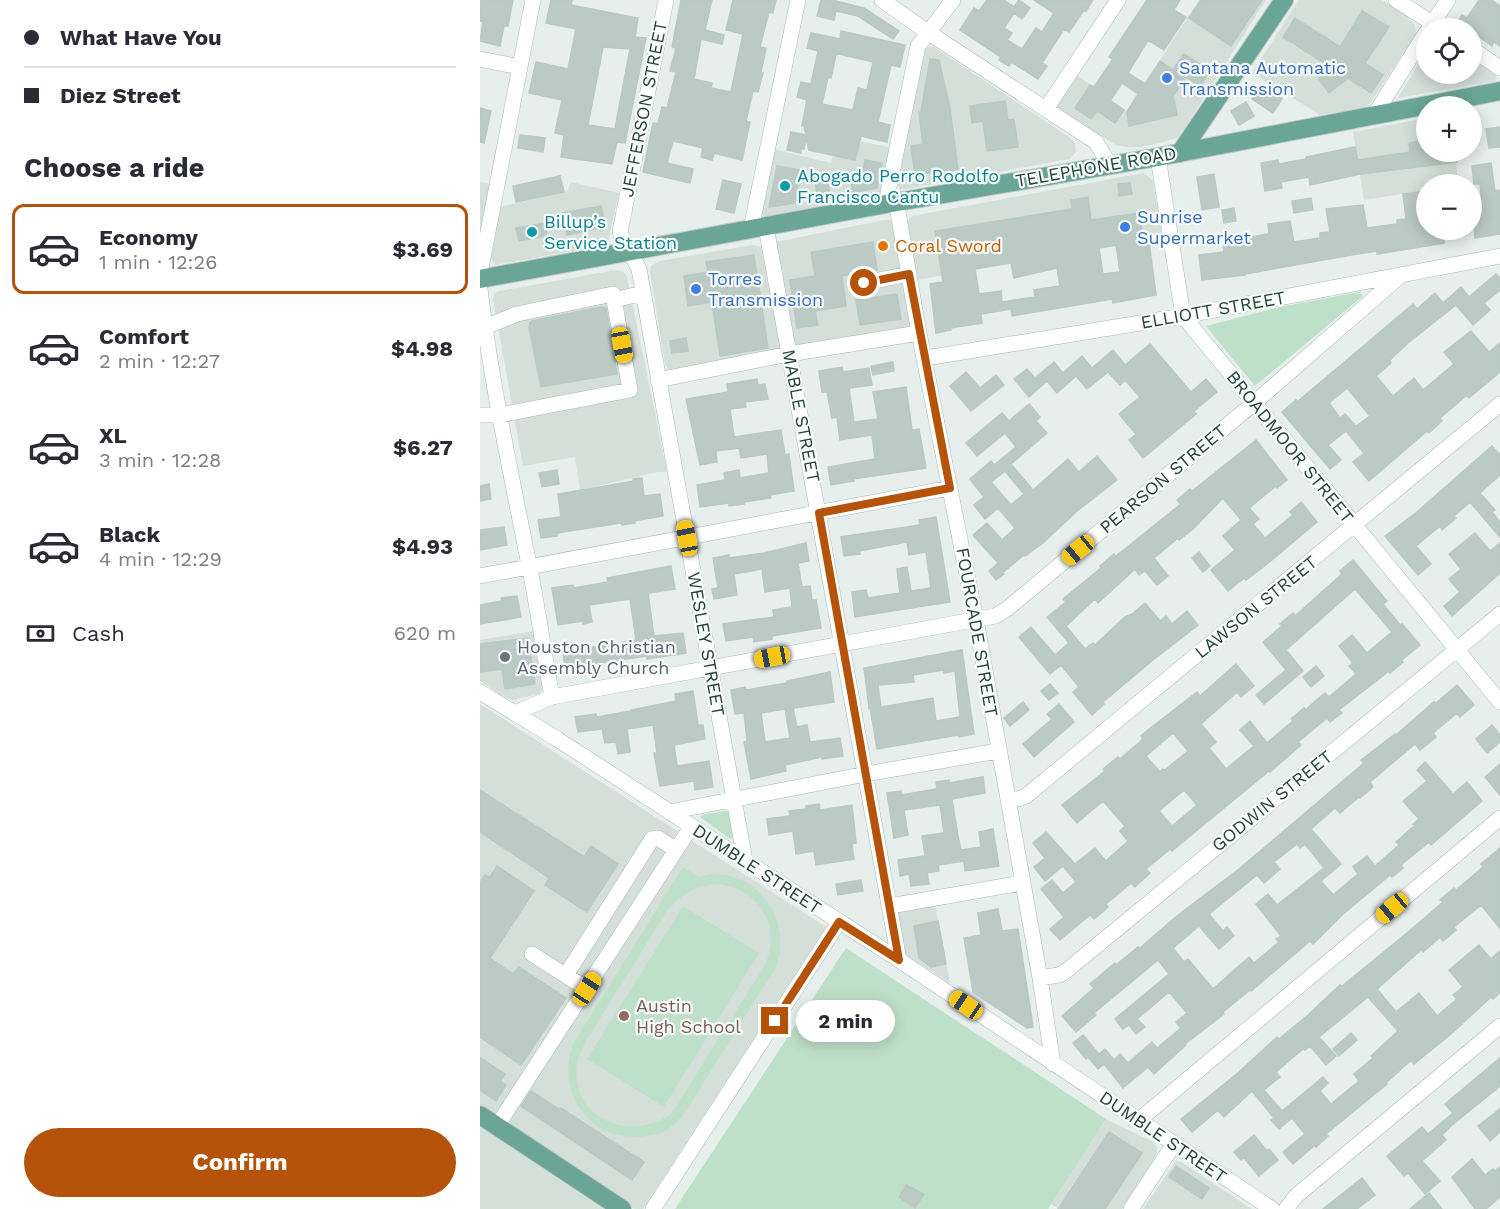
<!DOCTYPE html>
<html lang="en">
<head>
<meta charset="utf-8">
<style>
  body { margin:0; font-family:"Work Sans",sans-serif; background:#f2f2f3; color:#2b2b33; height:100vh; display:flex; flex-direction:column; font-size:22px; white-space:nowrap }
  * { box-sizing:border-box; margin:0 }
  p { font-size:20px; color:#7c7c81 }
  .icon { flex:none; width:33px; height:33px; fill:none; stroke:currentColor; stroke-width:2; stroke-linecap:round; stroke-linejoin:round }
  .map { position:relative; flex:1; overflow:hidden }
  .sheet { display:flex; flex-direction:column; background:#fff; width:480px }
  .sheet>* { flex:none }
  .guide { display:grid; align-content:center; height:132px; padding:0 24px; background:#fff }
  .buttons { position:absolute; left:936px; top:18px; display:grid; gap:12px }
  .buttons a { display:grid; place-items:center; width:66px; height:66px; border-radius:50%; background:#fff; box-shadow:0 3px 15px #0003; font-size:30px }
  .end { position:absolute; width:27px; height:27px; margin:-14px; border:8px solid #b45309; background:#fff; box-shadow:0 0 0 3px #fff }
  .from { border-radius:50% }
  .bubble { position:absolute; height:42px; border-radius:21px; background:#fff; box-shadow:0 3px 15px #0003; font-size:20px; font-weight:700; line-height:42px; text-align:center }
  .car { position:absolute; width:18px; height:36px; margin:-18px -9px; border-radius:8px; box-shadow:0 0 4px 2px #0007; background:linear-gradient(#f5c518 24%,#345 0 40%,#f5c518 0 76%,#345 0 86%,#f5c518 0) }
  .guide b { display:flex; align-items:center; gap:21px; height:57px; font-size:22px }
  .guide b+b { border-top:2px solid #e1e1e2 }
  .guide i { width:15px; height:15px; background:#2b2b33 }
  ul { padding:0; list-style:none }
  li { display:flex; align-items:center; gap:18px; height:90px; margin:0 12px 9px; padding:0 12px; border:3px solid transparent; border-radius:12px }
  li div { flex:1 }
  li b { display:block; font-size:22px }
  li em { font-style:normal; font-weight:700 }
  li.active { border-color:#b45309 }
  li>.icon { width:54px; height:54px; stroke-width:1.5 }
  h2 { padding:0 24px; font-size:27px; line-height:72px }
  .pay { display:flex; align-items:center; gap:15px; height:66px; padding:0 24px; font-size:22px }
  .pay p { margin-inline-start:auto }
  .action { display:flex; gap:12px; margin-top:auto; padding:12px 24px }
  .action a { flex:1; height:69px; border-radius:36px; background:#b45309; color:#fff; font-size:24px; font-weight:700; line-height:69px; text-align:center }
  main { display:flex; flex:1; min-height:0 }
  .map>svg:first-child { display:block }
</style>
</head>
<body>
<main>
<section class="sheet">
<div class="guide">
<b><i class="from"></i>What Have You</b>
<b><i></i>Diez Street</b>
</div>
<h2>Choose a ride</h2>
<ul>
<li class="active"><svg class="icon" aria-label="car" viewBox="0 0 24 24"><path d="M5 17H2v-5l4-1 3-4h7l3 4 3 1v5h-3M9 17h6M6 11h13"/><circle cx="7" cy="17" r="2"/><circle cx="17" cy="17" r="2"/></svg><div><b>Economy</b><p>1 min · 12:26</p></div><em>$3.69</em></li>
<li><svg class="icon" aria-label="car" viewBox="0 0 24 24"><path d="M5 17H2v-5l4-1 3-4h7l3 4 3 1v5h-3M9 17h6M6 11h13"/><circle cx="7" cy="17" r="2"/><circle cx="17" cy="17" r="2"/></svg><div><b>Comfort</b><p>2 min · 12:27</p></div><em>$4.98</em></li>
<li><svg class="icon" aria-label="car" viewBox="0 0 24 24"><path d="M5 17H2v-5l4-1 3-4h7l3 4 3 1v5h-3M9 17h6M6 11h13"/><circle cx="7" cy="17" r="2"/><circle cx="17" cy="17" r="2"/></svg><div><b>XL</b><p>3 min · 12:28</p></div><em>$6.27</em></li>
<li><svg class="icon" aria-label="car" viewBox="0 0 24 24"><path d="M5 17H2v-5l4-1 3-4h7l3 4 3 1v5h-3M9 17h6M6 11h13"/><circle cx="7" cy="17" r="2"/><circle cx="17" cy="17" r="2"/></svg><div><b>Black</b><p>4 min · 12:29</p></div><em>$4.93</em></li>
</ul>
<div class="pay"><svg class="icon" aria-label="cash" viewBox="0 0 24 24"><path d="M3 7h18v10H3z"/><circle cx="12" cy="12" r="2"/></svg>Cash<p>620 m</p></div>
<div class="action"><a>Confirm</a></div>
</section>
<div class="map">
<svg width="1020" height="1209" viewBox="0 0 1020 1209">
  <rect width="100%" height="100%" fill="#e6efeb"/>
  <path fill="#d4dfda" d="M719 0H786L699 137 680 143 660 147H647L636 145 579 110 578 104 595 74 647 111Z
    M819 0H902L926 16 935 25 936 34 889 105 884 108 840 115 772 73Z
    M449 47H454L589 137 595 143 596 152 590 159 420 190 417 181 444 49Z
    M946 51V74H992V58L1014 71 1017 75 1016 81 918 98Z
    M946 118V152H975L978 183 946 184V190L884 200 873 132Z
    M357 137 410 147 402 194 286 218 283 216 281 209 293 149 351 163Z
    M664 173 673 181 682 234 623 243 523 262 519 265 437 280 426 223 432 216Z
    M0 182 12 184 0 247Z
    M91 182 139 193 128 242 126 245 15 265 10 257 19 207 87 192Z
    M404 220H410L414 223 430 324 426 329 313 348 296 242Z
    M272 245 282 247 285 256 301 350 198 371 188 369 185 364 170 272 171 266 180 261Z
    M136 270 144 272 147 277 187 472H177L100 490 95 457 43 466 13 299 14 294 19 291Z
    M54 631 63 678 62 689 59 694 32 700 22 696 0 681V640Z
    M0 704 346 927 163 1209H155L0 1106Z
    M455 904 470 983 426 955 417 914 420 911Z
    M626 1119 673 1142 677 1147 676 1156 642 1209H579L571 1204Z
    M0 1127 123 1209H0Z
    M696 1161 701 1162 772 1209H663Z"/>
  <path fill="#bfe0c8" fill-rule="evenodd" d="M879 292 883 296 775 386 726 326 800 307Z
    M245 811 249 812 254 839 249 838 220 817 222 815Z
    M203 867 219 877C225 876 232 873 238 874 284 877 312 924 296 967L204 1114C199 1119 193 1126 187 1130 178 1135 165 1137 155 1137 104 1136 75 1088 94 1042ZM238 884C279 890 302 925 285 965L191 1114C146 1146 85 1113 98 1058 100 1052 104 1046 106 1041L187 911C204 892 213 887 238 884Z
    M203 906 279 953 184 1107 107 1059Z
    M366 948 626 1119 568 1209H195Z"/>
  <path fill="#bbcac4" stroke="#b8c9c2" stroke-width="1.5" fill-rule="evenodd" d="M0 0H33L28 26H24L20 46 0 41 3 21H0Z
    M71 0H92L91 5 158 18 155 37 166 38 145 143 137 142 132 164 81 157 84 135 75 133 82 100 49 93 56 62 88 69 96 29 66 23ZM123 47 150 49 135 129 108 125Z
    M201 0H232L225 30 244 35 242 44 221 39 214 79 232 83 231 88 251 92 263 34 246 30 253 0H296L293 13 289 12 280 47 286 48 281 72 283 73 278 92 273 91 266 121 270 122 262 160 234 153 232 160 221 157 223 148 193 141 187 163 213 169 210 183 163 172 173 123 178 124 182 107 187 108 196 72 190 71 196 48 192 47Z
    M341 0H352L384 8 419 31 413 39 378 16 356 11 354 20 337 16Z
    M507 0H524L534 7 539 0 550 8 542 19 534 13 524 28 532 33 527 40 542 49 556 28 562 32 574 13 554 0H613L606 11 604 10 589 32 584 29 562 63 567 66 558 79 531 62 529 66 519 60 521 57 480 30 494 8 499 11Z
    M667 0H700L694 10 706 17 684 50 668 40 648 73 665 84 680 61 693 70 704 54 730 71 720 86 706 77 693 96 697 115 649 126 647 112 658 94 642 83 630 101 644 110 635 123 617 111 611 119 595 108 610 85 614 87 633 59 629 57Z
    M721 0H782L751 46 709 18Z
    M999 0H1011L1020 6V46L1014 42 1012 46 992 32V28H984L977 24 982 15 987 18Z
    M882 11 909 27 885 63 903 75 891 93 868 78 849 93 839 79 852 68 803 37 815 18 860 47Z
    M361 31 425 45 420 67 411 65 398 122 410 125 407 142 381 136 375 160 329 150 326 138 324 149 321 148V153L307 150 311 132 326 135 324 126H322L327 100 317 97 321 82 331 84 338 51 327 48 331 33 360 39ZM359 54 393 62 387 90 378 88 373 110 342 104 348 77 351 78 356 55Z
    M450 59 459 60 470 108 478 169 435 175 431 146 443 144 439 112H441Z
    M780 85 802 99 793 113 772 99Z
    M525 101 528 120 534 119 538 147 507 151 503 121 492 123 490 106Z
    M766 102 774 116 759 125 751 111Z
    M0 108 11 111 4 143 0 142Z
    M1020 127V147L1009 148 1006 129Z
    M40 135 65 138 63 152 38 148Z
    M946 140V152H975L977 162 880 174 830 185 829 177 801 182 802 188 785 191 781 163 798 160 799 164 826 159V157L875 147 878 160 930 152 929 143Z
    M385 160 402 163 397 188 370 193 373 179 381 181Z
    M1011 163 1015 191 1020 190V234L995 238 992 206 1002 204 1000 184H994L992 166Z
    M297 166 321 170 315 203 289 207Z
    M333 172 346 174 350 196 338 198Z
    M734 174 739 207 722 210 717 177Z
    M80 176 84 192 36 202 33 186Z
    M243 180 261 184 254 213 236 209Z
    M650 183 652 194 639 196 638 184Z
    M946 191V230H985V235L964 238V243L897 254V251L871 255 765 274V275L722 280 719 255 744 252 743 246 765 242 764 238 789 234 788 224 810 221 814 242 840 238V233L850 232 846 209 883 205 887 228 917 224V220L926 219 923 194Z
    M608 197 611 220 659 213 664 243 669 242 676 295 633 303 632 299 532 316 531 309 501 314 502 323 470 328 471 330 456 333 450 284 463 282 455 231 592 209 591 200ZM636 245 640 272 623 274 619 248ZM531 263 534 278 577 268 580 286 554 290 555 297 522 302 521 291 499 294 495 269Z
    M831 198 833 210 814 213 812 201Z
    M121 206 125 227 87 235 82 213Z
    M754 208 756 221 744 223 742 210Z
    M65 223 67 236 39 241 36 228Z
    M393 242 397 270 362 276 366 306 335 311 338 325 317 328 310 280 335 276 331 252Z
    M274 255 288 348 240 356 232 302 208 306 204 276 228 272 226 262Z
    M1016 274 1020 278V290L1004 303 1010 310 993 325 976 305 928 343 910 360 911 363 896 376 913 396 934 378 943 390 974 364 964 352 991 331 1009 352 1020 343V372L989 398 987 395 960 418 962 421 949 433 947 431 889 481 873 462 884 453 866 431 848 445 861 460 850 469 802 412 816 400 817 402 933 304 937 309 955 293 963 303 981 287 989 297ZM867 388 890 416 876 426 865 414 860 418 849 403Z
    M417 294 421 319 380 325 376 300Z
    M121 307 126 308 137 374 61 387 49 327 50 323 52 321Z
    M206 338 208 351 192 353 190 341Z
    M670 344 711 392 726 379 737 392 714 411 716 414 663 458 649 440 656 434 639 414 660 397 645 380 640 385 628 372 607 389 596 376 577 393 567 381 549 397 534 379 547 369 555 378 574 362 583 373 602 356 612 368 633 350 645 365Z
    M413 362 414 371 393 375 391 366Z
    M362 367 363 372 389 368 392 385 369 388 374 422 398 419 393 392 426 387 432 430 439 429 446 468 373 479 374 481 351 485 348 467 395 459 392 435 360 440 357 417 352 418 347 392H342L339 371Z
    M486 372 500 388 516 375 524 385 491 411 470 386Z
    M277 379 278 385 285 384 288 399 265 402 266 407 250 409 254 437 301 430 305 455 309 454 314 491 290 495 291 498 264 502V504L249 506V503L220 507 217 485 245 480 244 473 259 470 260 478 289 473 287 454 261 458 259 448 236 451 237 462 220 465 206 399 248 392 247 384Z
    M549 404 560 417 556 421 567 433 531 464 553 490 588 459 599 472 617 456 637 480 597 511 564 542 545 556 544 555 522 573 524 574 516 580 509 571 518 563 493 535 507 523 522 540 535 528 518 508 505 519 494 505 504 497 490 479 511 461 514 465 536 447 525 433 497 456 486 443 522 413 529 421ZM525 471 544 494 531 505 511 482Z
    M776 440 807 480 797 488 796 486 769 508 779 519 773 524 785 538 813 515 810 512 821 502 837 522 787 564 766 580 764 578 748 591 731 570 755 550 743 536 761 520 743 498 713 529 699 540 698 538 674 558 688 576 677 585 665 571 659 575 655 569 618 603 615 599 586 626 605 649 613 643 615 645 645 617 652 614 665 603 680 621 686 616 692 624 707 611 718 625 673 660 623 702 624 704 612 715 593 692 599 687 581 665 570 674 539 637 551 627 575 655 589 643 567 617 586 602 583 599 621 568 620 566 634 554 636 556 701 504 697 500 710 489 712 491Z
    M1012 446 1020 455V475L1000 493 1015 510 1012 512 1020 522V537L990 502 974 516 976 518 962 530 960 526 936 546 951 564 938 575 905 536 937 512Z
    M77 470 79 484 62 487 59 473Z
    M162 478 164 496 180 494 183 516 154 521 155 523 142 525 141 523 77 533V536L61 538 58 520 81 517 78 494 154 481 153 479Z
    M9 484 11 499 0 501V486Z
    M456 517 470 602 375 617 372 592 386 590 388 598 420 593 417 569 427 567 431 591 451 588 446 552 429 555 427 542 379 551 380 554 364 556 361 537 440 525 439 520Z
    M24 527 27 545 0 550V530Z
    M995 533 1010 551 1020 543V573L972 616 964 606 980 592 969 579 981 569 969 554Z
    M326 543 329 561 318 563 322 587 330 586 332 600H336L341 628 292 636V639L274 642 273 637 246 641 243 624 294 617 293 610 312 607 310 588 285 592 282 569 254 574 257 595 234 599 232 589 238 588 233 558 249 555V558L284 553Z
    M719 552 730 566 723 572 712 558Z
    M873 560 907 601 903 604 920 625 922 624 940 645 922 660 923 662 910 673 909 671 859 710 862 713 850 722 847 718 818 742 821 745 790 772 789 771 710 836 692 851 690 849 666 869 670 873 655 887 651 883 626 904 628 907 614 919 610 915 580 940 570 929 584 917 561 889 572 880 583 893 596 882 583 866 565 881 554 867 565 858 553 843 566 832 595 864 615 848 626 861 648 841 640 831 645 826 623 801 597 823 582 805 625 771 623 769 638 757 640 759 663 739 661 736 673 726 717 692 720 696 756 664 774 686 761 697 757 692 721 724 736 742 729 748 746 769 774 746 760 730 770 721 787 743 813 721 811 719 824 708 825 710 845 693 849 697 876 674 869 666 873 663 859 646 872 635 887 653 912 632 875 589 806 650 823 671 784 704 776 695 806 670 783 642 802 626 800 624 813 613 815 616 843 591 862 574 860 571ZM693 733 708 751 685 770 683 769 680 772 666 756ZM704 790 717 805 692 826 679 811Z
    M191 566 195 589 168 593 174 636 203 633 206 653 167 659V656L85 668 83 652 156 640 150 599 109 605 112 622 103 624V621L78 625 72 588 93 585 94 588 128 582 127 578Z
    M37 596 41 617 0 624V605L22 601 21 598Z
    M48 638 55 684 25 689 22 669 0 672V644Z
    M482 650 494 734 479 737 478 735 397 749 390 707 389 708 384 668ZM464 670V673L475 671 480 717 456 721 453 698 401 707 398 685 434 682 433 675Z
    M836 666 844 676 831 687 823 677Z
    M350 672 354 702 313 708 317 727 327 725 330 742 360 738 363 756 342 759V757L305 765 306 771 271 779 264 742 267 741 264 713 255 714 251 690 265 687 266 690 307 683V681ZM305 709 310 738 285 742 281 713Z
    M570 684 578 693 569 700 561 691Z
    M977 685 994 705 980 717 977 713 953 733 956 737 940 750 935 744 890 782 893 787 880 798 879 797 860 813 855 808 831 829 861 864 841 881 853 895 878 874 873 867 887 856 895 866 919 845 916 842 935 825 933 824 939 819 923 801 947 781 937 770 945 762 973 794 987 782 1002 801 951 845 949 842 921 865 923 868 912 877 910 875 863 914 833 944 830 941 771 991 770 990 743 1012 744 1014 705 1044 706 1045 674 1074 668 1067 643 1088 624 1064 618 1069 608 1057 606 1059 593 1043 603 1035 619 1054 625 1049 634 1060 640 1054 648 1063 672 1042 677 1048 701 1028 696 1022 707 1013 689 992 657 1019 665 1027 656 1034 649 1025 643 1029 635 1019 689 974 678 960 614 1013 616 1015 596 1032 582 1016 614 988 610 984 635 963 636 965 658 947 660 948 698 915 759 869 864 780 884 763 881 760 915 734 916 735 954 702 956 703ZM817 844 820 848 825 844 844 868 797 905 788 894 776 904 801 936 796 939 799 942 774 963 769 957 733 989 708 959 704 962 693 948 719 926 739 949 754 936 747 927 743 931 729 914 777 875 784 883 800 869 794 862Z
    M213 691 218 725H223L225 739 194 745 197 766 229 761 233 787 215 790 214 781 180 786 174 753H177L173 725 147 729 150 752 138 754 136 742 125 743 122 729 98 732 95 717 116 714 117 717 151 711V710L196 701 195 694Z
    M543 702 549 710 530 726 524 718Z
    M579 704 594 722 554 757 543 744 572 719 567 714Z
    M1012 725 1020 735V742L1007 753 996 739Z
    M1020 764V795L1005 777Z
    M503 777 505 793 472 799 478 836 481 850 501 847 499 832 513 829 519 866 485 871 484 861 458 865 459 871 447 873 449 884 431 886 429 874 420 876 418 860 445 856 442 836 464 833 460 805 424 810 428 835 414 838 407 793 421 791V795L457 789 456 782 469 780V783Z
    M0 790 104 857 111 846 138 864 107 912 65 885 69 878 0 832Z
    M339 804 340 810 372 805 376 843 372 844 374 859 336 865 334 851 316 854 313 831 289 835 287 819 310 816 309 811 326 809V806Z
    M1020 848V928L1001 905 974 927 976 930 963 941 960 937 943 952 941 950 897 989 916 1012 939 993 957 1016 977 999 973 995 983 987 969 970 999 945 1011 959 1020 951V993L1013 999 1011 997 971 1034 934 1064 931 1060 906 1083 907 1084 846 1134 848 1136 836 1147 835 1145 813 1164 803 1152 825 1134 812 1118 799 1129 791 1120 794 1118 772 1091 744 1117 738 1110 712 1132 701 1119 759 1072 797 1037 799 1039 828 1015 860 985 862 986 927 933 963 902 960 900 974 888 976 890 1003 867 1001 864ZM888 997 918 1031 891 1056 893 1058 874 1074 879 1081 851 1104 840 1091 848 1083 843 1077 802 1111 784 1090 800 1077 796 1072 823 1049 825 1050 830 1046 846 1065 856 1056 839 1037Z
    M17 866 54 891 10 958 33 974 39 967 86 998 41 1065 0 1037V883L5 875 10 877Z
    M381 880 383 891 358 895 356 884Z
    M518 909 522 931 538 929 553 1027 547 1028 493 992 484 938 501 935 498 913Z
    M458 921 466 964 451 967 439 958 434 926Z
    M871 1033 877 1040 859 1056 853 1049Z
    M0 1058 25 1074 20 1081 26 1085 16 1101 0 1090Z
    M1020 1058V1086L971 1126 962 1135 966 1140 942 1161 960 1181 945 1194 928 1173 924 1176 907 1156 942 1127 948 1134 973 1113 965 1104Z
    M51 1091 80 1110 81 1108 164 1162 152 1180 41 1106Z
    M1020 1109V1132L1010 1141 998 1126Z
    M629 1132 662 1153 625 1209H578Z
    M774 1135 787 1151 789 1149 798 1160 779 1176 764 1158 761 1160 754 1152Z
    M992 1159 1005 1175 1013 1169 1015 1171 1020 1167V1197L1006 1209H995L972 1177Z
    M696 1166 729 1188 722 1199 689 1177Z
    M882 1178 895 1195 877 1209H843Z
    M426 1185 444 1194 435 1208 419 1197Z
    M949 1193 962 1209H930Z"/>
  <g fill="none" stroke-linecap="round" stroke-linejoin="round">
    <g stroke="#a8b8b2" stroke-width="16">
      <path id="minor" d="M186 0 140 232 159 269 265 861
        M402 0 449 33 616 142 630 166
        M473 0 438 46 408 192 418 212 439 333 496 620 560 978 573 1064
        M916 0 960 28
        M949 28 968 0
        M992 49 1020 68
        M0 59 40 67
        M566 109 638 0
        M893 117 946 33
        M678 157 703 316 1020 702
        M286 227 419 960
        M271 229 318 0
        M0 273 53 0
        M384 283 429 274
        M0 289C11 382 31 473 49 565 58 609 64 653 72 697
        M134 300 163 293
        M446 358 703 316 1020 256
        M178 380 309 354 439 333
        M0 415H20L150 390 133 294 37 314 5 327
        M0 576 470 488
        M0 692 77 739 419 960 792 1209
        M35 713 72 697 515 616 527 609 774 403 920 276
        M528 799H538L546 796 1020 404
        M189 812 386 774 518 751
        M410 906 542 883
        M52 954 107 989
        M86 975 172 839 178 838 196 850
        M560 978 579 975 586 971 1020 614
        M659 1120 1020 818
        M17 1126 211 827
        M173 1209 359 922
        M651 1209 694 1144
        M806 1209 816 1196 1020 1026"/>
    </g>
    <g stroke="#c2cac8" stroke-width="20">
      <path id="major" d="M700 153 804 0
        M0 279 406 204 678 157 1020 91
        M0 1115 142 1209"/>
    </g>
    <use href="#minor" stroke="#fff" stroke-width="15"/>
    <use href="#major" stroke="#6aa596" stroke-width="18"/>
  </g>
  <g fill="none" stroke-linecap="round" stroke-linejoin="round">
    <path stroke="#b45309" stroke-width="8" d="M295 1021 359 922 419 960 339 513 470 488 429 274 384 283"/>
  </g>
  <g fill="#3f7fe0" stroke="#f7fbf9" stroke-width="2">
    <circle cx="687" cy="78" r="6"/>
    <circle cx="645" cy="227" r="6"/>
    <circle cx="216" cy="289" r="6"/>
  </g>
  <g fill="#0f9aa8" stroke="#f7fbf9" stroke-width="2">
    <circle cx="305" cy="186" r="6"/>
    <circle cx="52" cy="232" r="6"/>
  </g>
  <circle fill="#e8710a" stroke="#f7fbf9" stroke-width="2" cx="403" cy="246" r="6"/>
  <circle fill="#6b7280" stroke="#f7fbf9" stroke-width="2" cx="25" cy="657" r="6"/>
  <circle fill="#8d6e63" stroke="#f7fbf9" stroke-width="2" cx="144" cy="1016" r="6"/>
  <g text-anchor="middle" stroke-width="4.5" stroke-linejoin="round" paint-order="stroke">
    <g font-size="18" fill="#366cbe" stroke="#f7fbf9" text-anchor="start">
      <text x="699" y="74">Santana Automatic<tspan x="699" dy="21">Transmission</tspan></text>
      <text x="657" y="223">Sunrise<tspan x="657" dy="21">Supermarket</tspan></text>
      <text x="228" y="285">Torres<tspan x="228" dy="21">Transmission</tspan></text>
    </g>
    <g font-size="18" fill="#24423a" stroke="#f7fbf9">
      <text transform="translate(164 109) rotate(-79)" y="6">JEFFERSON STREET</text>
      <text transform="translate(616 167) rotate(-10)" y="6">TELEPHONE ROAD</text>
      <text transform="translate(733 310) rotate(-10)" y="6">ELLIOTT STREET</text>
      <text transform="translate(321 416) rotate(79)" y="6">MABLE STREET</text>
      <text transform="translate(810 447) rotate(51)" y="6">BROADMOOR STREET</text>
      <text transform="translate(683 479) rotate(-40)" y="6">PEARSON STREET</text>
      <text transform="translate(776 607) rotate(-39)" y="6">LAWSON STREET</text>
      <text transform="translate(497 632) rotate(80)" y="6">FOURCADE STREET</text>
      <text transform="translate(226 644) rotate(80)" y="6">WESLEY STREET</text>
      <text transform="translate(792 801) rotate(-39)" y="6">GODWIN STREET</text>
      <text transform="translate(277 869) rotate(33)" y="6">DUMBLE STREET</text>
      <text transform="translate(683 1137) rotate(34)" y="6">DUMBLE STREET</text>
    </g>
    <g font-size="18" fill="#0d838f" stroke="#f7fbf9" text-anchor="start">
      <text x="317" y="182">Abogado Perro Rodolfo<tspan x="317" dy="21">Francisco Cantu</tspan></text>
      <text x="64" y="228">Billup’s<tspan x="64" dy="21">Service Station</tspan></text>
    </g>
    <g font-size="18" fill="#c56008" stroke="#f7fbf9" text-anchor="start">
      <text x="415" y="252">Coral Sword</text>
    </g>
    <g font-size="18" fill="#5b616d" stroke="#f7fbf9" text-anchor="start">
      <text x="37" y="653">Houston Christian<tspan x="37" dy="21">Assembly Church</tspan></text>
    </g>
    <g font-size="18" fill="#785e54" stroke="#f7fbf9" text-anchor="start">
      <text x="156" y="1012">Austin<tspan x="156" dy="21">High School</tspan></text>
    </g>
  </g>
</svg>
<div class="buttons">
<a><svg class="icon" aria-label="locate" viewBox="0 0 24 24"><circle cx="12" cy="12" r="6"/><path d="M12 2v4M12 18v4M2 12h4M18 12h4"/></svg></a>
<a>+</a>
<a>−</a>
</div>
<i class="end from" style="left:384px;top:283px"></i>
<i class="end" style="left:295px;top:1021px"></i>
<div class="bubble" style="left:316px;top:1000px;width:99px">2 min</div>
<i class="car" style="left:142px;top:345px;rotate:169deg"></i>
<i class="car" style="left:207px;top:538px;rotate:349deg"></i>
<i class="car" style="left:598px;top:550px;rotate:230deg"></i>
<i class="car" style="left:292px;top:657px;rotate:259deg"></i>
<i class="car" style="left:912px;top:908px;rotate:230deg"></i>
<i class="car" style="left:107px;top:989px;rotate:33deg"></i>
<i class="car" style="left:486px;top:1005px;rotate:304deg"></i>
</div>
</main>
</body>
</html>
